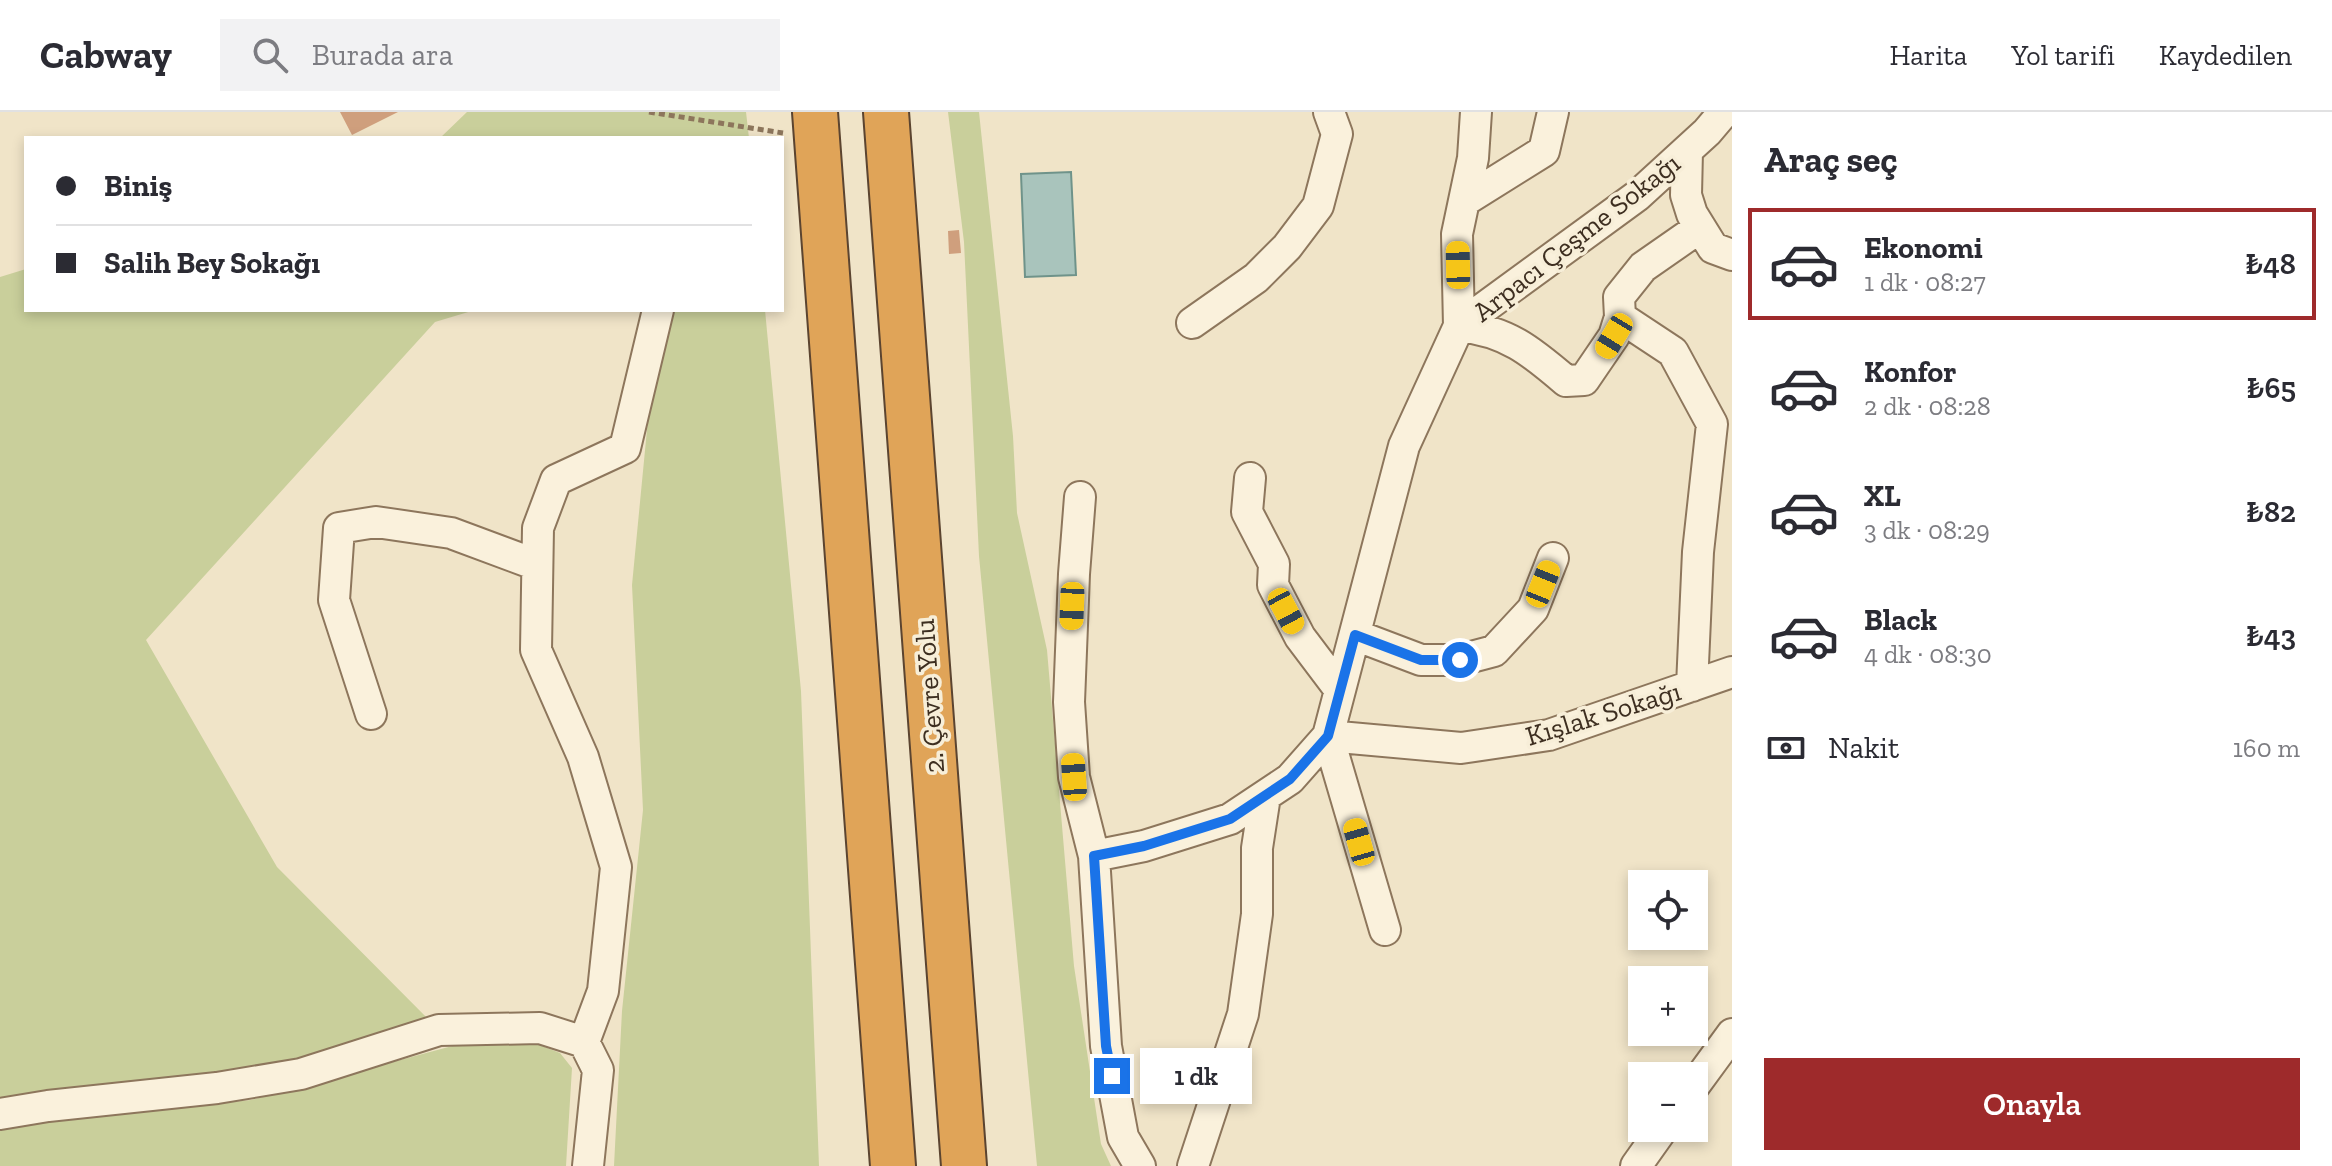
<!DOCTYPE html>
<html lang="tr">
<head>
<meta charset="utf-8">
<style>
  body { margin:0; font-family:"Zilla Slab",serif; background:#f2f2f3; color:#2b2b33; height:100vh; display:flex; flex-direction:column; font-size:30px; white-space:nowrap }
  * { box-sizing:border-box; margin:0 }
  p { font-size:26px; color:#7c7c81 }
  .icon { flex:none; width:44px; height:44px; fill:none; stroke:currentColor; stroke-width:2; stroke-linecap:round; stroke-linejoin:round }
  .map { position:relative; flex:1; overflow:hidden }
  .side { display:flex; flex-direction:column; background:#fff; width:600px }
  .side>* { flex:none }
  .banner { position:absolute; left:24px; top:24px; width:760px; height:176px; border-radius:0px; box-shadow:0 4px 12px #0003; display:grid; align-content:center; height:176px; padding:0 32px; background:#fff }
  .controls { position:absolute; left:1628px; top:758px; display:grid; gap:16px }
  .controls a { display:grid; place-items:center; width:80px; height:80px; border-radius:0px; background:#fff; box-shadow:0 4px 12px #0003; font-size:40px }
  .end { position:absolute; width:36px; height:36px; margin:-18px; border:10px solid #1a73e8; background:#fff; box-shadow:0 0 0 4px #fff }
  .from { border-radius:50% }
  .bubble { position:absolute; height:56px; border-radius:0px; background:#fff; box-shadow:0 4px 12px #0003; font-size:26px; font-weight:600; line-height:56px; text-align:center }
  .car { position:absolute; width:24px; height:48px; margin:-24px -12px; border-radius:10px; box-shadow:0 0 6px 2px #0007; background:linear-gradient(#f5c518 24%,#345 0 40%,#f5c518 0 76%,#345 0 86%,#f5c518 0) }
  .banner b { display:flex; align-items:center; gap:28px; height:76px; font-size:30px }
  .banner b+b { border-top:2px solid #e1e1e2 }
  .banner i { width:20px; height:20px; background:#2b2b33 }
  ul { padding:0; list-style:none }
  li { display:flex; align-items:center; gap:24px; height:112px; margin:0 16px 12px; padding:0 16px; border:4px solid transparent; border-radius:0px }
  li div { flex:1 }
  li b { display:block; font-size:30px }
  li em { font-style:normal; font-weight:600 }
  li.on { border-color:#9e2a2b }
  li>.icon { width:72px; height:72px; stroke-width:1.5 }
  h2 { padding:0 32px; font-size:36px; line-height:96px }
  .pay { display:flex; align-items:center; gap:20px; height:88px; padding:0 32px; font-size:30px }
  .pay p { margin-inline-start:auto }
  .button { display:flex; gap:16px; margin-top:auto; padding:16px 32px }
  .button a { flex:1; height:92px; border-radius:0px; background:#9e2a2b; color:#fff; font-size:32px; font-weight:600; line-height:92px; text-align:center }
  header { display:flex; align-items:center; gap:48px; box-sizing:border-box; height:112px; padding:0 40px; background:#fff; border-bottom:2px solid #e1e1e2 }
  header strong { font-size:38px }
  nav { display:flex; gap:44px; margin-inline-start:auto; font-size:28px }
  .search { width:560px; height:72px; background:#f2f2f3; display:flex; align-items:center; gap:20px; box-sizing:border-box; padding:0 28px; border-radius:0px; color:#7c7c81; font-size:30px }
  main { display:flex; flex:1; min-height:0 }
  .map>svg:first-child { display:block }
</style>
</head>
<body>
<header>
<strong>Cabway</strong>
<div class="search"><svg class="icon" aria-label="search" viewBox="0 0 24 24"><circle cx="10" cy="10" r="6"/><path d="M15 15l6 6"/></svg>Burada ara</div>
<nav><a>Harita</a><a>Yol tarifi</a><a>Kaydedilen</a></nav>
</header>
<main>
<div class="map">
<svg width="1732" height="1054" viewBox="0 0 1732 1054">
  <rect width="100%" height="100%" fill="#f0e4c8"/>
  <path fill="#c9cf9b" d="M467 0H746L749 26H440Z
    M948 0H979L1013 324 1017 401 1047 538 1074 854 1101 1032 1111 1054H1037L979 444 964 130Z
    M26 157V198H475L435 210 146 528 277 755 439 918 301 962 0 1002V165Z
    M667 198H765L801 579 819 1054H614L622 899 643 698 632 473 649 297Z
    M537 932 560 941 572 956 566 1054H0V1017L15 1013 251 988 456 933Z"/>
  <path fill="#a9c4bc" stroke="#6f938a" stroke-width="2" d="M1071 60 1076 163 1025 165 1021 62Z"/>
  <path fill="#cf9f7d" d="M340 0H398L352 23Z
    M959 118 961 141 949 142 948 119Z"/>
  <g fill="none" stroke-linecap="round" stroke-linejoin="round">
    <g stroke="#8d765c" stroke-width="34">
      <path id="minor" d="M1687 39 1686 83 1692 102 1713 136 1732 143
        M1464 89 1544 39 1553 0
        M1620 205 1673 240 1712 312 1698 440 1692 574
        M1192 211 1256 166 1287 135 1318 94 1337 22 1329 0
        M1459 214C1507 219 1531 239 1566 269L1584 268 1614 224 1620 205 1619 185 1643 155 1699 116
        M1459 214 1457 122 1473 46 1476 0
        M1250 366 1247 400 1274 452 1273 473 1300 525 1340 578
        M1080 385 1074 462 1069 590 1074 665 1094 744 1106 934 1123 1025 1140 1054
        M1355 523 1421 548H1460L1494 539 1533 497 1553 446
        M371 602 334 488 339 416 376 410 451 421 537 453
        M1328 624 1461 636 1549 623 1732 560
        M1328 624 1385 818
        M1094 744 1144 734 1230 707 1290 667 1328 624 1404 334 1459 214 1637 84 1707 20 1724 0
        M584 930 603 879 616 755 583 645 536 538 538 416 556 368 625 336 658 198
        M1694 974 1732 922
        M0 1002 48 994 217 976 301 962 439 918 540 916 584 930 598 958 588 1054
        M1193 1054 1243 902 1257 802V736L1265 684
        M1636 1054 1663 1016"/>
    </g>
    <g stroke="#5b4430" stroke-width="48">
      <path id="highway" d="M815 0 893 1054
        M886 0 964 1054"/>
    </g>
    <path stroke="#8d765c" stroke-width="5" stroke-dasharray="6 4" stroke-linecap="butt" d="M649 0 783 21"/>
    <use href="#minor" stroke="#faf1dc" stroke-width="30"/>
    <use href="#highway" stroke="#e0a458" stroke-width="44"/>
  </g>
  <g fill="none" stroke-linecap="round" stroke-linejoin="round">
    <path stroke="#1a73e8" stroke-width="10" d="M1112 964 1106 934 1094 744 1144 734 1230 707 1290 667 1328 624 1355 523 1421 548H1460"/>
  </g>
  <g text-anchor="middle" stroke-width="7" stroke-linejoin="round" paint-order="stroke">
    <g font-size="28" fill="#3d2e20" stroke="#f7eed8">
      <text transform="translate(1576 125) rotate(-38)" y="10">Arpacı Çeşme Sokağı</text>
      <text transform="translate(929 584) rotate(-94)" y="10">2. Çevre Yolu</text>
      <text transform="translate(1603 601) rotate(-17)" y="10">Kışlak Sokağı</text>
    </g>
  </g>
</svg>
<div class="controls">
<a><svg class="icon" aria-label="locate" viewBox="0 0 24 24"><circle cx="12" cy="12" r="6"/><path d="M12 2v4M12 18v4M2 12h4M18 12h4"/></svg></a>
<a>+</a>
<a>−</a>
</div>
<i class="end from" style="left:1460px;top:548px"></i>
<i class="end" style="left:1112px;top:964px"></i>
<div class="bubble" style="left:1140px;top:936px;width:112px">1 dk</div>
<i class="car" style="left:1458px;top:153px;rotate:359deg"></i>
<i class="car" style="left:1614px;top:224px;rotate:211deg"></i>
<i class="car" style="left:1543px;top:472px;rotate:22deg"></i>
<i class="car" style="left:1072px;top:494px;rotate:182deg"></i>
<i class="car" style="left:1286px;top:499px;rotate:152deg"></i>
<i class="car" style="left:1074px;top:665px;rotate:356deg"></i>
<i class="car" style="left:1359px;top:730px;rotate:344deg"></i>
<div class="banner">
<b><i class="from"></i>Biniş</b>
<b><i></i>Salih Bey Sokağı</b>
</div>
</div>
<section class="side">
<h2>Araç seç</h2>
<ul>
<li class="on"><svg class="icon" aria-label="car" viewBox="0 0 24 24"><path d="M5 17H2v-5l4-1 3-4h7l3 4 3 1v5h-3M9 17h6M6 11h13"/><circle cx="7" cy="17" r="2"/><circle cx="17" cy="17" r="2"/></svg><div><b>Ekonomi</b><p>1 dk · 08:27</p></div><em>₺48</em></li>
<li><svg class="icon" aria-label="car" viewBox="0 0 24 24"><path d="M5 17H2v-5l4-1 3-4h7l3 4 3 1v5h-3M9 17h6M6 11h13"/><circle cx="7" cy="17" r="2"/><circle cx="17" cy="17" r="2"/></svg><div><b>Konfor</b><p>2 dk · 08:28</p></div><em>₺65</em></li>
<li><svg class="icon" aria-label="car" viewBox="0 0 24 24"><path d="M5 17H2v-5l4-1 3-4h7l3 4 3 1v5h-3M9 17h6M6 11h13"/><circle cx="7" cy="17" r="2"/><circle cx="17" cy="17" r="2"/></svg><div><b>XL</b><p>3 dk · 08:29</p></div><em>₺82</em></li>
<li><svg class="icon" aria-label="car" viewBox="0 0 24 24"><path d="M5 17H2v-5l4-1 3-4h7l3 4 3 1v5h-3M9 17h6M6 11h13"/><circle cx="7" cy="17" r="2"/><circle cx="17" cy="17" r="2"/></svg><div><b>Black</b><p>4 dk · 08:30</p></div><em>₺43</em></li>
</ul>
<div class="pay"><svg class="icon" aria-label="cash" viewBox="0 0 24 24"><path d="M3 7h18v10H3z"/><circle cx="12" cy="12" r="2"/></svg>Nakit<p>160 m</p></div>
<div class="button"><a>Onayla</a></div>
</section>
</main>
</body>
</html>
